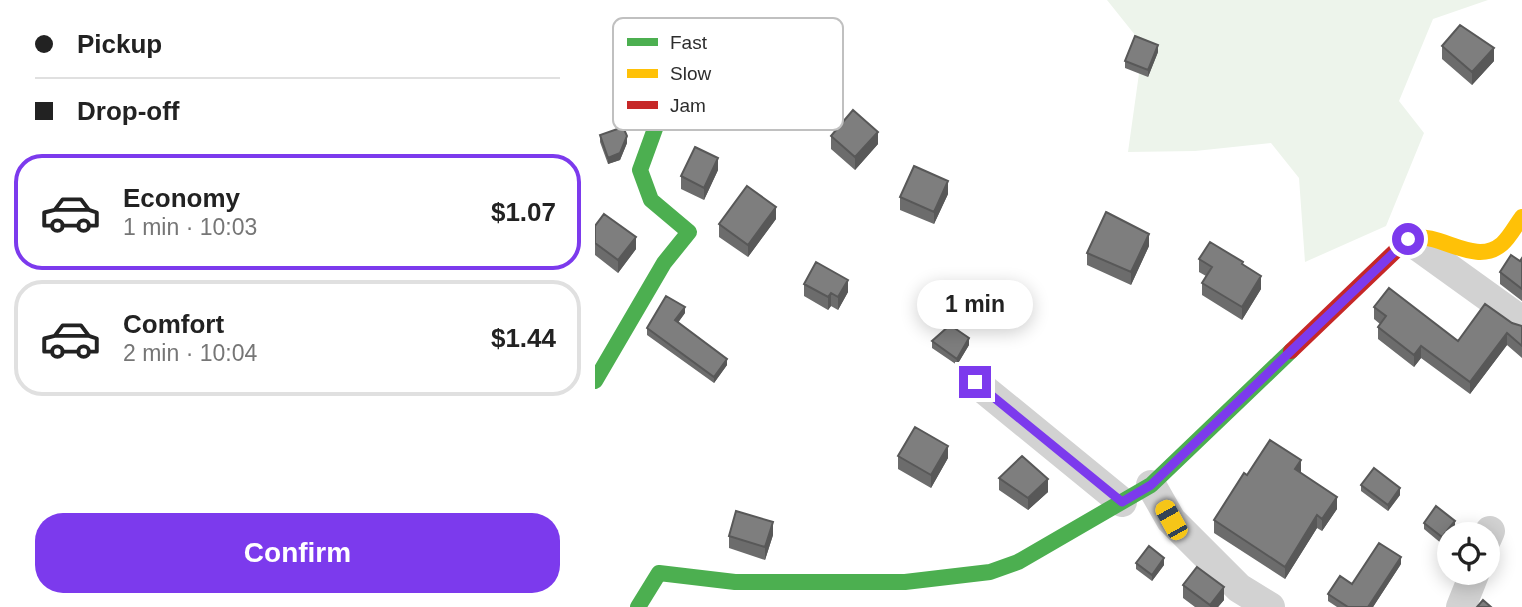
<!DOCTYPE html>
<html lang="en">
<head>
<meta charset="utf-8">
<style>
  body { margin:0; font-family:Helvetica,sans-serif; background:#f6f6f6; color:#222; height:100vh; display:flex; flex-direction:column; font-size:26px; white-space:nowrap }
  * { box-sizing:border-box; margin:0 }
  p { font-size:23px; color:#767676 }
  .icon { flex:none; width:38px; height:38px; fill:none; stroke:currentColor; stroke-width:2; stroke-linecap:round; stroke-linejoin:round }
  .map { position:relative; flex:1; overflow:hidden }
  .side { display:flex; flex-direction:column; background:#fff; width:595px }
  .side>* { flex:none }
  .guide { display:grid; align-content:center; height:154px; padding:0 35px; background:#fff }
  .buttons { position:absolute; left:842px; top:522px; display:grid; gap:14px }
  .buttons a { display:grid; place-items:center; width:63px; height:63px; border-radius:50%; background:#fff; box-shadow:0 4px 18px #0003; font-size:35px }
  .end { position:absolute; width:32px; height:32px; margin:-16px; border:9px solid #7c3aed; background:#fff; box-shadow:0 0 0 4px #fff }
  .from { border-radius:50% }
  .bubble { position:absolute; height:49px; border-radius:24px; background:#fff; box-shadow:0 4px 18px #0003; font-size:23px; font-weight:600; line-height:49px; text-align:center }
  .car { position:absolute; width:21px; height:42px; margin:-21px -10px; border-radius:9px; box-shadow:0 0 5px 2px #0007; background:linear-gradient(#f5c518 24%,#345 0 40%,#f5c518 0 76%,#345 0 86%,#f5c518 0) }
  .guide b { display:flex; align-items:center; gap:24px; height:66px; font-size:26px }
  .guide b+b { border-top:2px solid #e0e0e0 }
  .guide i { width:18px; height:18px; background:#222 }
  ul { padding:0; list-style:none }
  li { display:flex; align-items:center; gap:21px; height:116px; margin:0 14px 10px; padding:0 21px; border:4px solid #e0e0e0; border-radius:28px }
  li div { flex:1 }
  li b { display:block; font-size:26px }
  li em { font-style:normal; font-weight:600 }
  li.on { border-color:#7c3aed }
  li>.icon { width:63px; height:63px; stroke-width:1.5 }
  .cta { display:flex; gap:14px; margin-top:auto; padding:14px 35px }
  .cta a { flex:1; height:80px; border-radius:28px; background:#7c3aed; color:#fff; font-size:28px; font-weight:600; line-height:80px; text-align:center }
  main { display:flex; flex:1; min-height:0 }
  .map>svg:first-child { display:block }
</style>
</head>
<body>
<main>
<section class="side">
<div class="guide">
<b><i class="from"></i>Pickup</b>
<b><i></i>Drop-off</b>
</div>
<ul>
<li class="on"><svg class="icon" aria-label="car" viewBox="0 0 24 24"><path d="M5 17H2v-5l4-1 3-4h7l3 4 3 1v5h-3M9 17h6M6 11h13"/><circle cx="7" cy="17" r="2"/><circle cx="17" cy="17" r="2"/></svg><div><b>Economy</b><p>1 min · 10:03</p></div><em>$1.07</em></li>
<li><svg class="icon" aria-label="car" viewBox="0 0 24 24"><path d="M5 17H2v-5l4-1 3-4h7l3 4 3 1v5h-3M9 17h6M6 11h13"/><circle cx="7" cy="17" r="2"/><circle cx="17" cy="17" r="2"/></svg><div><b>Comfort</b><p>2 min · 10:04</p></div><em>$1.44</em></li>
</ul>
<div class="cta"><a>Confirm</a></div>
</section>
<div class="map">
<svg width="927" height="607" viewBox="0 0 927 607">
  <rect width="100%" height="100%" fill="#fff"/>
  <path fill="#edf4eb" d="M512 0H893L838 19 804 101 829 133 791 226 710 262 704 178 676 143 600 151 533 152 548 45Z"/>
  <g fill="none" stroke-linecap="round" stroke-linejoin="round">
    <path stroke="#d2d2d2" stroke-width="30" d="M813 239 927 321
      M380 382 527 502
      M556 485 576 520 644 588 675 607
      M892 538 895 531
      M866 607 880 572"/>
    <path stroke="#4caf50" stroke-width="16" d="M0 381 69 263 94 232 56 200 45 170 65 115 125 103 195 81
      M43 607 64 573 140 582H310L395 572 423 562 556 485 696 351"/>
    <path stroke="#ffc107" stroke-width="16" d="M817 238C846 232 880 267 907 244 915 237 921 225 927 217"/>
    <path stroke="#c62828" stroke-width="16" d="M696 351 813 239 817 238"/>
  </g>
  <path fill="#6c6c6c" d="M847 46 899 61 877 85 847 59Z
    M563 52 553 77 530 68V61Z
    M5 135 32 143 25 160 13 164 5 142Z
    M236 136 283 144 260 170 236 149Z
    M123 170 109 200 86 189V176Z
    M353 194 339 224 305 210V197Z
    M181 219 153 257 124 237V224Z
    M0 226 41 249 23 273 0 255Z
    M554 246 536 285 492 265V253Z
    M927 258V301L905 284V272L925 261Z
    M604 259 648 265 666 289 647 320 607 295V283L611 276 604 272Z
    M209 284 253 292 243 310 236 306 233 310 209 296Z
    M779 307 863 341 917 323 927 326V358L912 345 875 394 826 358 819 367 783 339V327L785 324 779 319Z
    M90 313 83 322 132 365 119 383 52 335V328Z
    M337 341 374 345 362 365 337 348Z
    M303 456 353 458 336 488 303 469Z
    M706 473 742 509 727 531 722 528 690 579 619 533V520Z
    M404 478 453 492 433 510 404 490Z
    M766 485 805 495 793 511 766 491Z
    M829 523 860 527 847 544 829 529Z
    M178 535 170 560 134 548V536Z
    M541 563 569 565 557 581 541 569Z
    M806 564 778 607H742L733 601V594Z
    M588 585 629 600 623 607H600L588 598Z"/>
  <path fill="#585858" d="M563 45V52L553 77V70Z
    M899 48V61L877 85V72Z
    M283 132V144L260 170V157Z
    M32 136V143L25 160 13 164V158Z
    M123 158V170L109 200V188Z
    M353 181V194L339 224V212Z
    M181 207V219L153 257V245Z
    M554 234V246L536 285V272Z
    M41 237V249L23 273V260Z
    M666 276V289L647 320V307Z
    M253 280V292L243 310V297Z
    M236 293V306L233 310V297Z
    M90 307V313L80 327V320Z
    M912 333V345L875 394V382Z
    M374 338V345L362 365V359Z
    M826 346V358L819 367V355Z
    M132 359V365L119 383V377Z
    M353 446V458L336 488V475Z
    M706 460V473L700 469Z
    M453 479V492L433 510V498Z
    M805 488V495L793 511V505Z
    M742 497V509L727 531V519Z
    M722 515V528L690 579V567Z
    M860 521V527L847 544V537Z
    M178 522V535L170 560V547Z
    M806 557V564L778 607H773Z
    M569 558V565L557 581V575Z
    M629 587V600L623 607H615V605Z"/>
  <path fill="#7e7e7e" stroke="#585858" stroke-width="2" d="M865 25 899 48 877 72 847 46Z
    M540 36 563 45 553 70 530 61Z
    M258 110 283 132 260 157 236 136Z
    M28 127 32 136 25 153 13 158 5 135Z
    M100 147 123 158 109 188 86 176Z
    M319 166 353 181 339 212 305 197Z
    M152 186 181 207 153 245 124 224Z
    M511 212 554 234 536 272 492 253Z
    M9 214 41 237 23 260 0 243V226Z
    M615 242 648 262 647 264 666 276 647 307 607 283 617 267 604 259Z
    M916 255 925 261 927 258V289L905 272Z
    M221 262 253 280 243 297 236 293 233 297 209 284Z
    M794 288 863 341 890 304 917 323 927 326V346L912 333 875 382 826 346 819 355 783 327 791 316 779 307Z
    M71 296 90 307 80 320 132 359 119 377 52 328Z
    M355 325 374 338 362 359 337 341Z
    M320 427 353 446 336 475 303 456Z
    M675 440 706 460 700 469 742 497 727 519 722 515 690 567 619 520 649 473 652 475Z
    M427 456 453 479 433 498 404 478Z
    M779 468 805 488 793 505 766 485Z
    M841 506 860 521 847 537 829 523Z
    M141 511 178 522 170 547 134 536Z
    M784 543 806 557 773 607H753L733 594 745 576 757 584Z
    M554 546 569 558 557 575 541 563Z
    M602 567 629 587 615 605 588 585Z
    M888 600 896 607H882Z"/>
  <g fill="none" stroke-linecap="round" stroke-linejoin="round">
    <path stroke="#7c3aed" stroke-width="9" d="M380 382 527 502 556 485 813 239"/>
  </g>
  <rect x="18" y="18" width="230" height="112" rx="10" fill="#fff" stroke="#c0c0c0" stroke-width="2"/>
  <rect x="32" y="38" width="31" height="8" fill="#4caf50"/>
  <rect x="32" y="69" width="31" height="9" fill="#ffc107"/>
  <rect x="32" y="101" width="31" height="8" fill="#c62828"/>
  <g font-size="19" fill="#2d2d2d">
    <text x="75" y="49">Fast</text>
    <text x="75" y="80">Slow</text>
    <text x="75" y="112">Jam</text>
  </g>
</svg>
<div class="buttons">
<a><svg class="icon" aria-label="locate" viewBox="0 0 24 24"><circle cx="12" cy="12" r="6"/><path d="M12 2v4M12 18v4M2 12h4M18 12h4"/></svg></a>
</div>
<i class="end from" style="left:813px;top:239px"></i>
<i class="end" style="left:380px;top:382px"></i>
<div class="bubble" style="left:322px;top:280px;width:116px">1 min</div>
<i class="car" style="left:576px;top:520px;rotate:331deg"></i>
</div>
</main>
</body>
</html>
